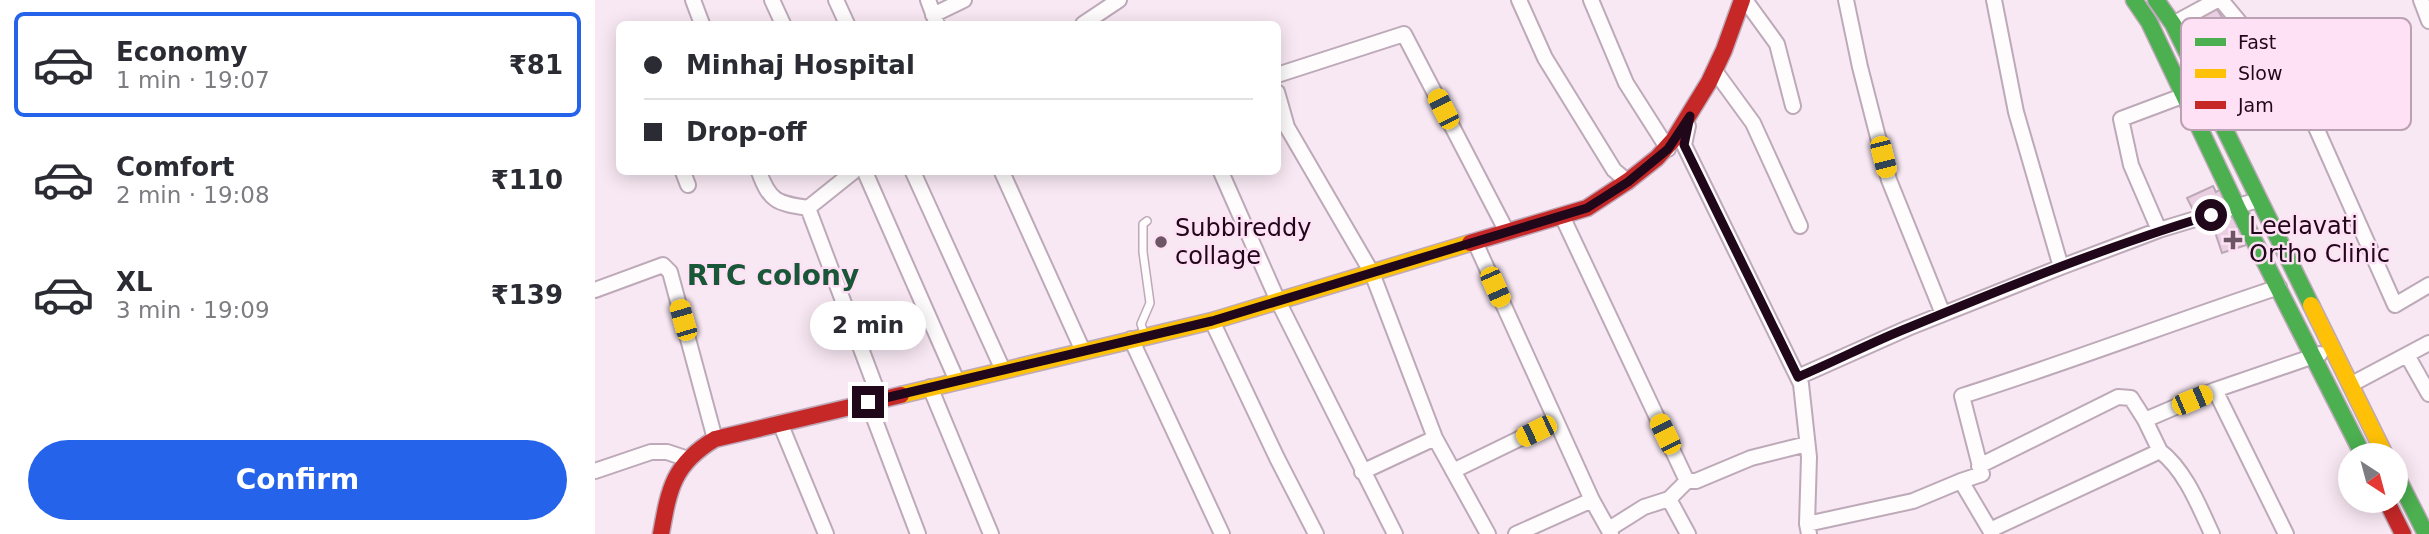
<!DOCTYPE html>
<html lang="en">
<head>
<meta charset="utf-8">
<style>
  body { margin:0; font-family:"DejaVu Sans",sans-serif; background:#f2f2f3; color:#2b2b33; height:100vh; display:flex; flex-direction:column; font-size:26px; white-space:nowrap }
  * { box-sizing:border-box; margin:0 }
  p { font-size:23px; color:#7c7c81 }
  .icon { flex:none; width:38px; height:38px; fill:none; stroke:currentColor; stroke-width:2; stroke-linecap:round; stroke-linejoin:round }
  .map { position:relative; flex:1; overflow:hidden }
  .panel { display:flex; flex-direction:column; background:#fff; width:595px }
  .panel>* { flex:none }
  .hud { position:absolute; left:21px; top:21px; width:665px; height:154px; border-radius:10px; box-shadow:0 4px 18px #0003; display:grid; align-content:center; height:154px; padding:0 28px; background:#fff }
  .needle { width:46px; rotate:144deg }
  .buttons { position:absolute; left:1743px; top:443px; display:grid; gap:14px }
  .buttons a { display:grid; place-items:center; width:70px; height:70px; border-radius:50%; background:#fff; box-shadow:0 4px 18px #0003; font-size:35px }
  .end { position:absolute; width:32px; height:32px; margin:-16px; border:9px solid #20071a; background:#fff; box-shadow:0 0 0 4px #fff }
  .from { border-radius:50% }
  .bubble { position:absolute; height:49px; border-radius:24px; background:#fff; box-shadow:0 4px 18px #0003; font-size:23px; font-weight:600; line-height:49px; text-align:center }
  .car { position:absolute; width:21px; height:42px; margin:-21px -10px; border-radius:9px; box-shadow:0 0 5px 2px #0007; background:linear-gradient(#f5c518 24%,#345 0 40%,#f5c518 0 76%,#345 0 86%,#f5c518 0) }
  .hud b { display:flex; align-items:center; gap:24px; height:66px; font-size:26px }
  .hud b+b { border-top:2px solid #e1e1e2 }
  .hud i { width:18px; height:18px; background:#2b2b33 }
  ul { padding:12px 0 0; list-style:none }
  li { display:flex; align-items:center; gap:21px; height:105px; margin:0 14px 10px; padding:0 14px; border:4px solid transparent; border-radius:10px }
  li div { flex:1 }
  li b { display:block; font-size:26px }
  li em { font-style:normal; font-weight:600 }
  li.on { border-color:#2563eb }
  li>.icon { width:63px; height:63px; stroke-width:1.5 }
  .action { display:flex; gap:14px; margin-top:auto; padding:14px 28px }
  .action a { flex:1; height:80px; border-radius:42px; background:#2563eb; color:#fff; font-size:28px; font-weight:600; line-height:80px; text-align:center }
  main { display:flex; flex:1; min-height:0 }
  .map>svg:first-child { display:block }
</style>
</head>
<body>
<main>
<section class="panel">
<ul>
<li class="on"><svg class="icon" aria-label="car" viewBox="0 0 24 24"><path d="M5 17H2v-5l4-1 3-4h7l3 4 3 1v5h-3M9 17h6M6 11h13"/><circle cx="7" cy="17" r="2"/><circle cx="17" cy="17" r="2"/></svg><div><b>Economy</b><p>1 min · 19:07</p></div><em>₹81</em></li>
<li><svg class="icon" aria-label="car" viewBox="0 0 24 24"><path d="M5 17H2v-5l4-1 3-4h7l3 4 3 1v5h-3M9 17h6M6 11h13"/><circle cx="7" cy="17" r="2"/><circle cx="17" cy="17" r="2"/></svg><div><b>Comfort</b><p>2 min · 19:08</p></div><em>₹110</em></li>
<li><svg class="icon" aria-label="car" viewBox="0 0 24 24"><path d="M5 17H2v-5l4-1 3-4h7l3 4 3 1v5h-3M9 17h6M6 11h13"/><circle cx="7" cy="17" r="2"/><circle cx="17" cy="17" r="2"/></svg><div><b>XL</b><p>3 min · 19:09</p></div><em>₹139</em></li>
</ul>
<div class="action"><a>Confirm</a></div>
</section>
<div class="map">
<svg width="1834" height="534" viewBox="0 0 1834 534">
  <rect width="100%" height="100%" fill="#f8e8f3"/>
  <path fill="#eacfe2" stroke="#bba7b5" stroke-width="2" d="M1620 6 1632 25 1610 39 1598 21Z
    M1618 186 1621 192 1626 189 1630 197 1599 212 1592 198Z
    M1641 215 1651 245 1627 253 1617 223Z"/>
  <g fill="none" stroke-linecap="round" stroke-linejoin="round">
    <g stroke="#bda9b8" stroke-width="10">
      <path id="lane" d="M550 336 546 324 555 303 548 252V224L552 221"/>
    </g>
    <g stroke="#bda9b8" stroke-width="18">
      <path id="street" d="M98 0 107 24
        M177 0 188 24
        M241 0 252 24
        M333 0 342 24
        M924 0 950 58 1019 170 1033 182
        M996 0 1031 83 1073 149
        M1150 0 1182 44 1198 106
        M1251 0 1265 67 1294 180 1348 314
        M1399 0 1421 112 1466 267
        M1626 0 1686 72 1715 114 1800 305 1834 285
        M1826 0 1834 21
        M338 15 369 0
        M488 24 524 0
        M1578 24 1622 0
        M1120 71 1158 123 1205 226
        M682 75 809 34 912 232
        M682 92 692 127 777 273 840 438 893 534
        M1093 126 1089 145 1206 384 1214 457 1212 524 1214 534
        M88 172 93 185
        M164 172C175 202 182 203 213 208L258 172
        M270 172 362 381
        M318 172 408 370
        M407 172 488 351
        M626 172 683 301 800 534
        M213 208 285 399
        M967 216 1092 481
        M1564 230 1536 165 1526 119 1590 95
        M880 242 997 500 1016 534
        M0 290 68 265 75 272 120 439
        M617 321 682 458 721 534
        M536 339 627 534
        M1812 355 1834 394
        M1203 377 1313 328 1466 267 1564 230 1663 200
        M1755 385 1834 343
        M335 387 396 534
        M273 402 323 534
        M185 423 231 534
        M1565 451C1590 470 1604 506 1617 534
        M1384 466 1523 397 1536 398 1550 420
        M0 471 56 452H72L90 458
        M858 471 961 421
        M767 472 840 438
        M1074 499 1093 534
        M1212 524 1318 501 1366 481
        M1014 529 1049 507 1074 499 1092 481H1101L1156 458 1212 444
        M1395 530 1366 481 1387 474 1367 396C1474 362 1578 322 1684 287
        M921 534 997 500
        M1397 534 1395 530 1565 451 1550 420 1620 390
        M1691 534 1620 390 1725 354"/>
    </g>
    <g stroke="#bda9b8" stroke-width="19">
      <path id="fast" d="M1539 0 1554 22 1642 207 1768 455
        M1561 0 1578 24 1716 305
        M1801 475 1831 534"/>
    </g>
    <g stroke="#bda9b8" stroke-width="19">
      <path id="slow" d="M1716 305 1790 455
        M306 395 617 321 875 243"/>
    </g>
    <g stroke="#bda9b8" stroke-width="19">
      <path id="jam" d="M875 243 992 208 1033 181 1062 158 1079 139 1114 82 1129 50 1147 0
        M1791 500 1808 534
        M66 534C74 489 78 464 120 439L306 395"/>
    </g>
    <use href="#lane" stroke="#fefcfd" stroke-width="7"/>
    <use href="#street" stroke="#fefcfd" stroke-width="14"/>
    <use href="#fast" stroke="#4caf50" stroke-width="16"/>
    <use href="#slow" stroke="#ffc107" stroke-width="16"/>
    <use href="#jam" stroke="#c62828" stroke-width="16"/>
  </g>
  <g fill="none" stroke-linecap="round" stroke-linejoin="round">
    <path stroke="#20071a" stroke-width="9" d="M273 402 617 321 992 208 1033 182 1073 149 1095 116 1089 145 1203 377C1241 361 1277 342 1315 327 1414 286 1513 246 1616 215"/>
  </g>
  <g fill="#6c5666" stroke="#ffe1f5" stroke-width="2.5">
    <path d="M1634.5 229.5h7v7h7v7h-7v7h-7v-7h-7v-7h7z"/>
    <circle cx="566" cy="242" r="7"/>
  </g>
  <g text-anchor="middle" stroke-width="5" stroke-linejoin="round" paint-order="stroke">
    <g font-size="24" fill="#20071a" stroke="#ffe1f5" text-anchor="start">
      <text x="1654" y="234">Leelavati<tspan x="1654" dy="28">Ortho Clinic</tspan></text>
      <text x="580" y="236">Subbireddy<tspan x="580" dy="28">collage</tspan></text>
    </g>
    <g font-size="28" font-weight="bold" fill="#1a5739" stroke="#ffe1f5">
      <text x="178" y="285">RTC colony</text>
    </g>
  </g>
  <rect x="1586" y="18" width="230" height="112" rx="10" fill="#ffe1f5" stroke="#bca0b3" stroke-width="2"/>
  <rect x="1600" y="38" width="31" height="8" fill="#4caf50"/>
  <rect x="1600" y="69" width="31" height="9" fill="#ffc107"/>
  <rect x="1600" y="101" width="31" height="8" fill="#c62828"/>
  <g font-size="19" fill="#20071a">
    <text x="1643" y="49">Fast</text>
    <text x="1643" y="80">Slow</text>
    <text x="1643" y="112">Jam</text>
  </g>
</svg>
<div class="buttons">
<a><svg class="needle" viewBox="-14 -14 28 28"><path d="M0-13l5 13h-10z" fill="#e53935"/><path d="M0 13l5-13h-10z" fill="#7c7c81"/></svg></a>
</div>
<i class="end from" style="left:1616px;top:215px"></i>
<i class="end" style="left:273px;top:402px"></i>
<div class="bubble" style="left:215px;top:301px;width:116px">2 min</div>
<i class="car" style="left:848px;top:109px;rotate:333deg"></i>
<i class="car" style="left:1288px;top:157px;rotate:166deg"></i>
<i class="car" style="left:900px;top:287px;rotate:156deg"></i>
<i class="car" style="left:88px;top:320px;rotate:344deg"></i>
<i class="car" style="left:1597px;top:400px;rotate:67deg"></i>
<i class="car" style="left:941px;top:431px;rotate:244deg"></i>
<i class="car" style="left:1070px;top:434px;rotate:334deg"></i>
<div class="hud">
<b><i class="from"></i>Minhaj Hospital</b>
<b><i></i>Drop-off</b>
</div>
</div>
</main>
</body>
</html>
